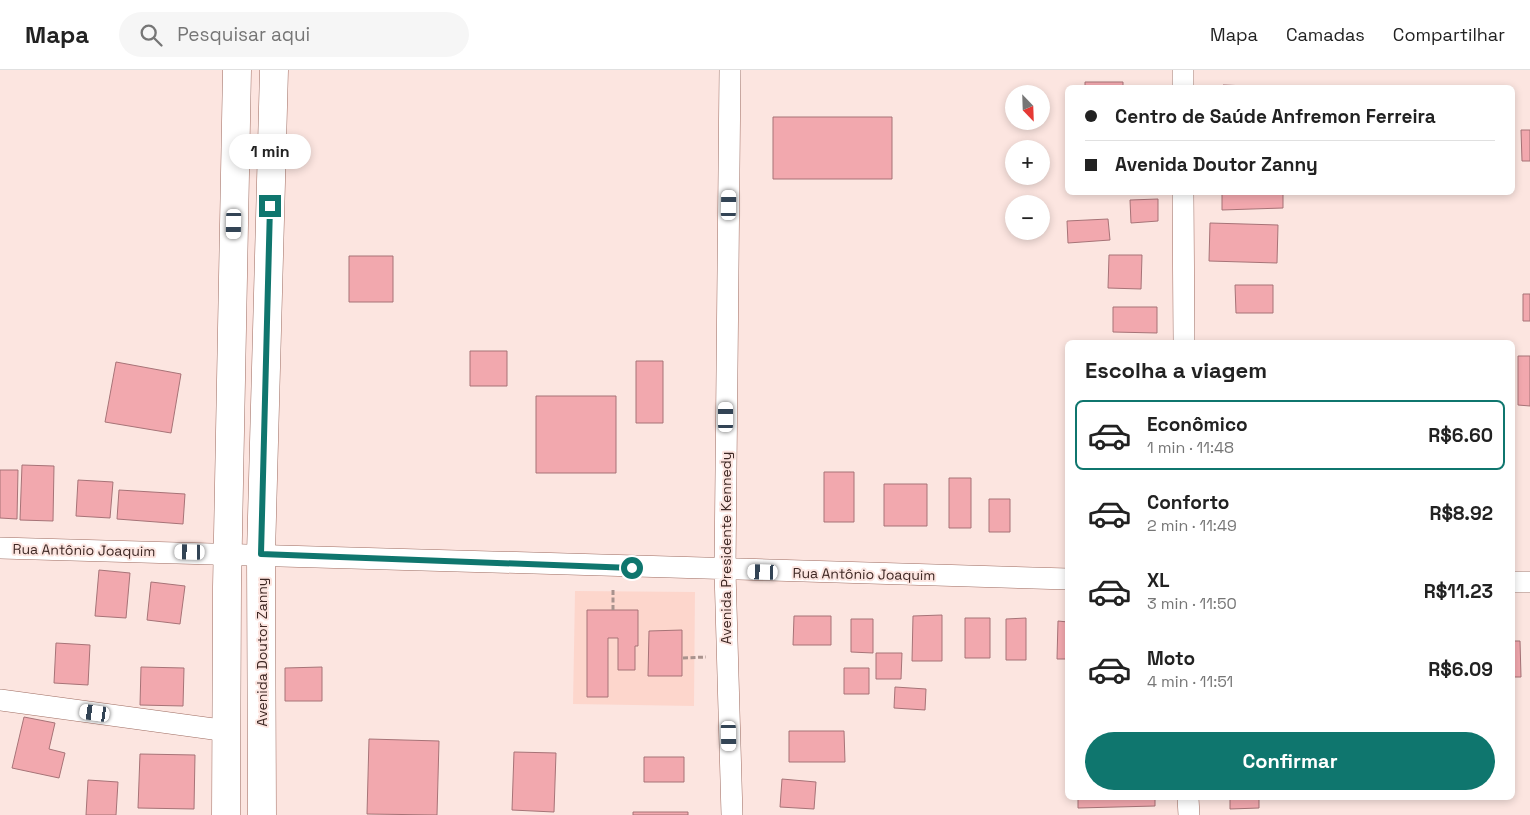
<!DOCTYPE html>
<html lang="pt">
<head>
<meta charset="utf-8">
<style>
  body { margin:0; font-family:"Space Grotesk",sans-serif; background:#f6f6f6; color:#222; height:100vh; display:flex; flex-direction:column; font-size:19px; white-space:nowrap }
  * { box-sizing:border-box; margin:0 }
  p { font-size:16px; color:#767676 }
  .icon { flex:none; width:28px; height:28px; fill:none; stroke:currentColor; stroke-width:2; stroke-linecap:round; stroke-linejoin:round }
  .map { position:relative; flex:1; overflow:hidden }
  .side { position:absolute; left:1065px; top:270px; width:450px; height:460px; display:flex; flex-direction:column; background:#fff; border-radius:8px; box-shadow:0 2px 8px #0003 }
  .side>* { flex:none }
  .guide { position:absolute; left:1065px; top:15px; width:450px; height:110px; border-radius:8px; box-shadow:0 2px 8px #0003; display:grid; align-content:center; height:110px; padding:0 20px; background:#fff }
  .needle { width:32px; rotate:157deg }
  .buttons { position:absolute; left:1005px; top:15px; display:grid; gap:10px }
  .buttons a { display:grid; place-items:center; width:45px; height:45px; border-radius:50%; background:#fff; box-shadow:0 2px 8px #0003; font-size:25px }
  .end { position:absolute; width:22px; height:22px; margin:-11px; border:6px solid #0f766e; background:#fff; box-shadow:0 0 0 2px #fff }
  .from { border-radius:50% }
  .bubble { position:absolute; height:35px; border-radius:18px; background:#fff; box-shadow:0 2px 8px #0003; font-size:16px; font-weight:800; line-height:35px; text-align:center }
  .car { position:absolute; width:15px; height:30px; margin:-15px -8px; border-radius:6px; box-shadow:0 0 4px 1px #0007; background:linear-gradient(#fff 24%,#345 0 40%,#fff 0 76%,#345 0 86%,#fff 0) }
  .guide b { display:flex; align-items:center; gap:18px; height:48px; font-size:19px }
  .guide b+b { border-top:1px solid #e0e0e0 }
  .guide i { width:12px; height:12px; background:#222 }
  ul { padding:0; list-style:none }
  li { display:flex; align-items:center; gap:15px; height:70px; margin:0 10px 8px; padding:0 10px; border:2px solid transparent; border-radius:8px }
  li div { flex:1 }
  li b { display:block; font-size:19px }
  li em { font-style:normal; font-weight:800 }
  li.selected { border-color:#0f766e }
  li>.icon { width:45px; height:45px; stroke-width:1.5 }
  h2 { padding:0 20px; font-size:22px; line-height:60px }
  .button { display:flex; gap:10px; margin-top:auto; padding:10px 20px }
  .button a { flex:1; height:58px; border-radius:30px; background:#0f766e; color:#fff; font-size:20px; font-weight:800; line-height:58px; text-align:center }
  header { display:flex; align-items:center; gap:30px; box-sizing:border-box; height:70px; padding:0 25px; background:#fff; border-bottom:1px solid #e0e0e0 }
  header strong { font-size:24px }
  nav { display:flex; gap:28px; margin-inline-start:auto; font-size:18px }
  .search { width:350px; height:45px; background:#f6f6f6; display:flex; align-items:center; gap:12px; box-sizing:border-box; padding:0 18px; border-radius:28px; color:#767676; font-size:19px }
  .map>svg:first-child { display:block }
</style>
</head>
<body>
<header>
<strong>Mapa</strong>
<div class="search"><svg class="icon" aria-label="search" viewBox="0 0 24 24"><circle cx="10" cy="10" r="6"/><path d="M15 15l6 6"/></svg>Pesquisar aqui</div>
<nav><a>Mapa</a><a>Camadas</a><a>Compartilhar</a></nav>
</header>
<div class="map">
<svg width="1530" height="745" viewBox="0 0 1530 745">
  <rect width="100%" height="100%" fill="#fce5e0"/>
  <path fill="#fdd6cc" d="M575 521 695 522 694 636 573 634Z"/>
  <path fill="#f2a8ae" stroke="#a77377" d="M1085 12H1123V18H1085Z
    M1223 15 1273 17 1223 18Z
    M773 47H892V109H773Z
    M1521 60H1530V91H1522Z
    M1222 122H1283V138L1222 140Z
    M1158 129V151L1131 153 1130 130Z
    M1108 149 1110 170 1068 173 1067 151Z
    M1210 153 1278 155 1277 193 1209 191Z
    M1109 185H1142L1141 219 1108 218Z
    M349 186H393V232H349Z
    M1235 215H1273V243H1236Z
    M1523 224H1530V251H1523Z
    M1113 237H1157V263L1113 262Z
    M470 281H507V316H470Z
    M1518 286H1530V336L1518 335Z
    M636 291H663V353H636Z
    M116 292 181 304 171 363 105 352Z
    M536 326H616V403H536Z
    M22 395 54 396 53 451 20 450Z
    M0 400H18L17 449 0 448Z
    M824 402H854V452H824Z
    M949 408H971V458H949Z
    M78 410 113 412 110 448 76 446Z
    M884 414H927V456H884Z
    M119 420 185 424 183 454 117 449Z
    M989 429H1010V462H989Z
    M99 500 130 503 126 548 95 546Z
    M151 512 185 516 180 554 147 550Z
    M587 540H638V576H635V600H618V568H608V627H587Z
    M942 545V591H912L913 546Z
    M794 546H831V575H793Z
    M965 548H990V588H965Z
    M1026 548V590H1006V549Z
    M851 549H873V583L851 582Z
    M1058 551 1068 552V589H1057Z
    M682 560V606H648L649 561Z
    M1512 571H1520L1521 607H1512Z
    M56 573 90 575 88 615 54 613Z
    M876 583H902L901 609H876Z
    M141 597 184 598 183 636 140 635Z
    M322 597V631H285V598Z
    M844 598H869V624H844Z
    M895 617 926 619 925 640 894 638Z
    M24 647 55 653 49 679 65 683 59 708 12 698Z
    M789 661H844L845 692H789Z
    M369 669 439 671 437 745 367 744Z
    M514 682 556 683 554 742 512 740Z
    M140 684 195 685 194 739 138 738Z
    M644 687H684V712H644Z
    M782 709 816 712 814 739 780 737Z
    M88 710 118 712 116 745H86Z
    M1078 728H1155V736L1078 738Z
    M1230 728H1259V738L1230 739Z
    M633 742H688V745H633Z"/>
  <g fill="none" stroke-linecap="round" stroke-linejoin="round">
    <g stroke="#9e6c61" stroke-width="22">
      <path id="street" d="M730 0 725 501 732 745
        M1183 0V18
        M1183 122 1184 272
        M0 478C356 485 712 500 1068 509
        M1512 512H1530
        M0 630 228 661
        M1188 728 1189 745"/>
    </g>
    <g stroke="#9e6c61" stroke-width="29">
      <path id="secondary" d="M226 745 227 517 237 0
        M262 745 261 484 274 0"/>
    </g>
    <path stroke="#a9928d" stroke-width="3" stroke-dasharray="5 2.5" stroke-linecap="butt" d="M613 540V518
      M683 588 706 587"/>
    <use href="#street" stroke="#fff" stroke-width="21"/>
    <use href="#secondary" stroke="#fff" stroke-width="28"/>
  </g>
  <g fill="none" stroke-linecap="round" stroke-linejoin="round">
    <path stroke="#0f766e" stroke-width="6" d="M270 136 261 484 632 498"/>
  </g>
  <g text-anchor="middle" stroke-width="4" stroke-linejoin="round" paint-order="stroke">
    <g font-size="14" fill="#3d2723" stroke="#fce5e0">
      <text transform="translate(726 478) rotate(-90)" y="5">Avenida Presidente Kennedy</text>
      <text transform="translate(84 480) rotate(1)" y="5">Rua Antônio Joaquim</text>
      <text transform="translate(864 504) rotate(1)" y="5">Rua Antônio Joaquim</text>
      <text transform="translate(262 582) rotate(-90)" y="5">Avenida Doutor Zanny</text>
    </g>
  </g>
</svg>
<div class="buttons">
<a><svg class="needle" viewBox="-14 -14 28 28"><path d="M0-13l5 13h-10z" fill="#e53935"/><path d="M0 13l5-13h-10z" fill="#767676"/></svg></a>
<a>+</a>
<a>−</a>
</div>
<i class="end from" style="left:632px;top:498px"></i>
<i class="end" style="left:270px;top:136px"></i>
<div class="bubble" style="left:229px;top:64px;width:82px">1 min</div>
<i class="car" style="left:729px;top:135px;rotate:1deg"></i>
<i class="car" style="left:234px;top:154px;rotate:181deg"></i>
<i class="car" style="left:726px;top:347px;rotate:0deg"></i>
<i class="car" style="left:190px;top:482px;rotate:271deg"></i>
<i class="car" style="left:763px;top:502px;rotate:272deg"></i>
<i class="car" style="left:95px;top:643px;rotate:278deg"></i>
<i class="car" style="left:729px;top:666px;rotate:179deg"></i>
<div class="guide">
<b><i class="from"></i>Centro de Saúde Anfremon Ferreira</b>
<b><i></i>Avenida Doutor Zanny</b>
</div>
<section class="side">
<h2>Escolha a viagem</h2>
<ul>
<li class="selected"><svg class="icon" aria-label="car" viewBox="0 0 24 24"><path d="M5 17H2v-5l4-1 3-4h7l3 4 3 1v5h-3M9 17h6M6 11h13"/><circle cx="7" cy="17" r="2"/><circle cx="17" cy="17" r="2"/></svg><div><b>Econômico</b><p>1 min · 11:48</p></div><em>R$6.60</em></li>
<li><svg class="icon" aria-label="car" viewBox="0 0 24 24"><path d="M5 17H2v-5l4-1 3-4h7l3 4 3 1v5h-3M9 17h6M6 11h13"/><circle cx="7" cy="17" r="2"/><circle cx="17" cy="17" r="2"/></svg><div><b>Conforto</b><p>2 min · 11:49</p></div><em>R$8.92</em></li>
<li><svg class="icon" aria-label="car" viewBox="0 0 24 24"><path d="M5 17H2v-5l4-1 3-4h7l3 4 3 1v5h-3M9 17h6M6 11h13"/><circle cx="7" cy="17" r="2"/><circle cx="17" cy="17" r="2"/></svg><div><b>XL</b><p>3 min · 11:50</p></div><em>R$11.23</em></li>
<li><svg class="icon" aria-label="car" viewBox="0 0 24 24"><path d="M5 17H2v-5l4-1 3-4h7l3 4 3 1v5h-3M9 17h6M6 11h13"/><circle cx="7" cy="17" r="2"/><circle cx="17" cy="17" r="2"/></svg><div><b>Moto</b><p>4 min · 11:51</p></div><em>R$6.09</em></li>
</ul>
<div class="button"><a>Confirmar</a></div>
</section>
</div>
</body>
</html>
